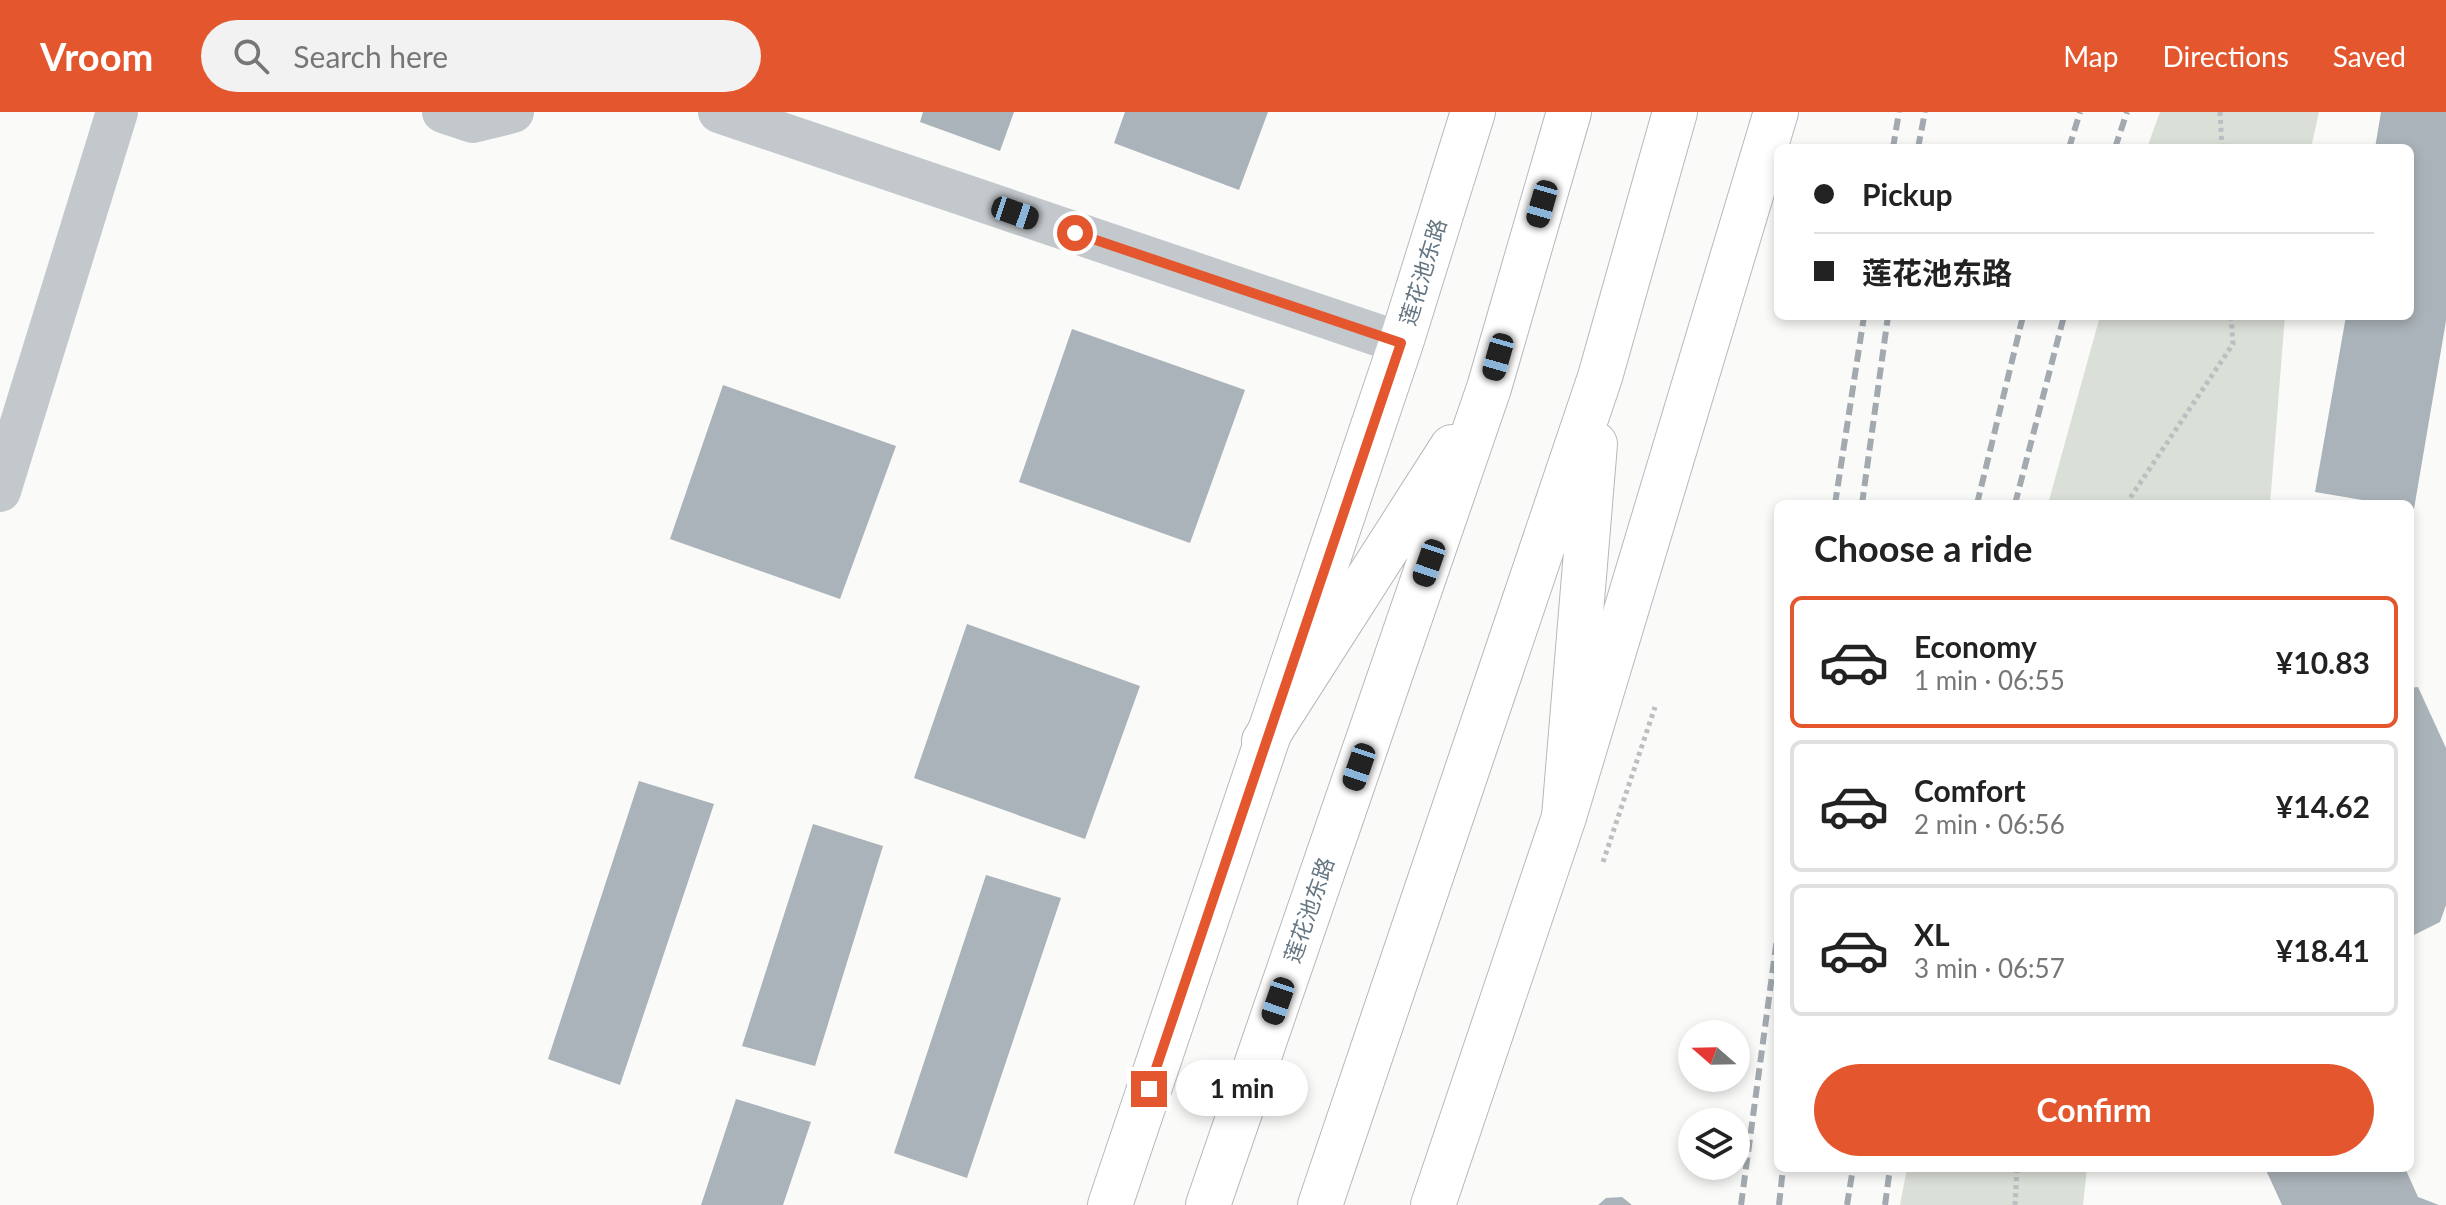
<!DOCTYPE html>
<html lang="en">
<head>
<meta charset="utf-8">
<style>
  body { margin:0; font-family:Lato,"Noto Sans SC",sans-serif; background:#f2f2f2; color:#222; height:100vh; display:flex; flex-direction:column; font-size:30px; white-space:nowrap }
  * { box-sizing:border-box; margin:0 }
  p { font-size:26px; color:#767676 }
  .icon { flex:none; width:44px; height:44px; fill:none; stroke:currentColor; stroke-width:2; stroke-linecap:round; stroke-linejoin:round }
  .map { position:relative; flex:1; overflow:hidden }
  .panel { position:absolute; left:1774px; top:388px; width:640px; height:672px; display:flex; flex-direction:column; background:#fff; border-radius:12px; box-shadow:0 4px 12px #0003 }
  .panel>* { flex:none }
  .hud { position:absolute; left:1774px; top:32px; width:640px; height:176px; border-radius:12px; box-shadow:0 4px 12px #0003; display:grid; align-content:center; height:176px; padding:0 40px; background:#fff }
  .needle { width:52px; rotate:290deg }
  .fabs { position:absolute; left:1678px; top:908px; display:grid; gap:16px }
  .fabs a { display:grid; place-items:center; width:72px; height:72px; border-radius:50%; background:#fff; box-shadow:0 4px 12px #0003; font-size:40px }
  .end { position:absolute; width:36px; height:36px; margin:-18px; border:10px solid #e4572e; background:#fff; box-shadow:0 0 0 4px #fff }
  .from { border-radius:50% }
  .bubble { position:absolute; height:56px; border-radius:28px; background:#fff; box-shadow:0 4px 12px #0003; font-size:26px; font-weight:700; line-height:56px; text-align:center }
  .car { position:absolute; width:24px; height:48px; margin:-24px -12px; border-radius:10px; box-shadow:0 0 6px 2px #0007; background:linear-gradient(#222 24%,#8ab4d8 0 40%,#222 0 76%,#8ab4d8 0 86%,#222 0) }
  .hud b { display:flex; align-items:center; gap:28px; height:76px; font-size:30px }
  .hud b+b { border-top:2px solid #e0e0e0 }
  .hud i { width:20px; height:20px; background:#222 }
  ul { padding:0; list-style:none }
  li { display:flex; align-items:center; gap:24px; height:132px; margin:0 16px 12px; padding:0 24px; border:4px solid #e0e0e0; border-radius:12px }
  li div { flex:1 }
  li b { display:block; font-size:30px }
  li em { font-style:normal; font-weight:700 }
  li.current { border-color:#e4572e }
  li>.icon { width:72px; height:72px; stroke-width:1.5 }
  h2 { padding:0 40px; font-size:36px; line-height:96px }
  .cta { display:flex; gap:16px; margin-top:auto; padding:16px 40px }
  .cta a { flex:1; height:92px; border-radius:48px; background:#e4572e; color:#fff; font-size:32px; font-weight:700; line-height:92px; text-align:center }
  header { display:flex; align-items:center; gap:48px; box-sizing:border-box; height:112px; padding:0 40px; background:#e4572e; color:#fff }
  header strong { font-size:38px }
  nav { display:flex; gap:44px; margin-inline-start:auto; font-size:28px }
  .search { width:560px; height:72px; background:#f2f2f2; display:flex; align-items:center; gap:20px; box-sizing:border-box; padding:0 28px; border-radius:44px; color:#767676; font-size:30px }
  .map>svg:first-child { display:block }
</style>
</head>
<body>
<header>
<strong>Vroom</strong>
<div class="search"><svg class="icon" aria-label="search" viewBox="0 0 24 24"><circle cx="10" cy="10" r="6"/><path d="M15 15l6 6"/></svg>Search here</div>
<nav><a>Map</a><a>Directions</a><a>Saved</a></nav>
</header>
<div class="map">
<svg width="2446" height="1093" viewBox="0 0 2446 1093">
  <rect width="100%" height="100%" fill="#fafaf8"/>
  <path fill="#dadfd7" d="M2160 0H2319L2311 36H2147Z
    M2100 204H2285L2270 392H2048Z
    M1907 1056H2087L2083 1093H1900Z"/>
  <path fill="#aab3b9" d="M923 0H1014L1000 39 920 10Z
    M1125 0H1268L1239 78 1114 31Z
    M2381 0H2446V209L2414 397 2410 396V392H2386L2315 380 2346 204H2410V36H2375Z
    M1072 217 1245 278 1190 431 1019 370Z
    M723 273 896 334 840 487 670 427Z
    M967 512 1140 574 1085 727 914 666Z
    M2418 575 2446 636V793L2440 810 2410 825V576Z
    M639 669 714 692 620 973 548 947Z
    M813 712 883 734 815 954 742 934Z
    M986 763 1061 786 967 1066 894 1041Z
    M736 987 811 1010 783 1093H701Z
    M2265 1056H2405L2418 1085 2439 1093H2282Z
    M1622 1085 1632 1093H1598L1606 1086Z"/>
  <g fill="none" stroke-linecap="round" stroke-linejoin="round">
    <g stroke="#b3babf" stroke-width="46">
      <path id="secondary" d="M1110 1093 1401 231 1473 0
        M1433 1093 1564 705 1776 0"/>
    </g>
    <g stroke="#b4b9bd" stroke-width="46">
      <path id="highway" d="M1264 629 1452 335
        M1564 705 1595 332
        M1208 1093 1489 276 1569 0
        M1320 1093 1600 265 1675 0"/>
    </g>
    <path stroke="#bbbfc2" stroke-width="5" stroke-dasharray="4 4" stroke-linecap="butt" d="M2220 0 2222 36
      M2126 392 2233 232 2231 204
      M1603 750 1655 595
      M2015 1093 2017 1056"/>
    <path stroke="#c3c8cc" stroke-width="42" d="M443 0 473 10 513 0
      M719 0 1401 231
      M0 379 117 0"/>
    <use href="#secondary" stroke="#fff" stroke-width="44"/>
    <use href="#highway" stroke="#fff" stroke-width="44"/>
    <path stroke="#a2aab0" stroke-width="6" stroke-dasharray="12 6" stroke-linecap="butt" d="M1893 36 1899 0
      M1918 36 1925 0
      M2069 36 2080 0
      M2115 36 2127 0
      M1835 392 1864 204
      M1862 392 1888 204
      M1977 392 2023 204
      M2015 392 2064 204
      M1741 1093 1778 819
      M1779 1093 1783 1056
      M1847 1093 1853 1056
      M1885 1093 1890 1056"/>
  </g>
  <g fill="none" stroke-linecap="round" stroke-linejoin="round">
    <path stroke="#e4572e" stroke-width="10" d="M1075 121 1401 231 1149 977"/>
  </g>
  <g text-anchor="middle" stroke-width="8" stroke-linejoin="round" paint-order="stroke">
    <g font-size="22" fill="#657683" stroke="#fff">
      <text transform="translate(1423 160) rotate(-73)" y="8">莲花池东路</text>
      <text transform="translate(1309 798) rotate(-71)" y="8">莲花池东路</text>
    </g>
  </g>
</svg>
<div class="fabs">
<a><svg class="needle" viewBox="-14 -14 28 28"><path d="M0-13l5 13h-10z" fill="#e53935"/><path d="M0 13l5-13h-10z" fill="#767676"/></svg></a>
<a><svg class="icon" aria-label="layers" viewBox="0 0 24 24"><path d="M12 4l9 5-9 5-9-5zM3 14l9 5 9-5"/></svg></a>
</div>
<i class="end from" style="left:1075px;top:121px"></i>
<i class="end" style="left:1149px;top:977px"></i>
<div class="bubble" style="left:1176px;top:948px;width:132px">1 min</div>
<i class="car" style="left:1542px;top:92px;rotate:196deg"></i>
<i class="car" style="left:1015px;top:101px;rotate:109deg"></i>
<i class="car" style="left:1498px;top:245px;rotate:196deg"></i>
<i class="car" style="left:1429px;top:451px;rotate:199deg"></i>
<i class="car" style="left:1359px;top:655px;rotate:199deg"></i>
<i class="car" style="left:1278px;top:889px;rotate:199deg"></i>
<div class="hud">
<b><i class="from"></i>Pickup</b>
<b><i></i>莲花池东路</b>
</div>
<section class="panel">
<h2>Choose a ride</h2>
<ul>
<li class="current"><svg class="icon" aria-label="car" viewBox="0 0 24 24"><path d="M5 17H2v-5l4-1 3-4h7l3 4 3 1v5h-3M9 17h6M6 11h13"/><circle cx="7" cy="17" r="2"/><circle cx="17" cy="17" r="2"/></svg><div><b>Economy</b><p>1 min · 06:55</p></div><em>¥10.83</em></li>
<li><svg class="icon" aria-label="car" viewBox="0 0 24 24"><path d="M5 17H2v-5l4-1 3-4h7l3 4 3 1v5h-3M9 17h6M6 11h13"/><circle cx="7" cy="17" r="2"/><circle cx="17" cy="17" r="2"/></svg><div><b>Comfort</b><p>2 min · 06:56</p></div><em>¥14.62</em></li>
<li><svg class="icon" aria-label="car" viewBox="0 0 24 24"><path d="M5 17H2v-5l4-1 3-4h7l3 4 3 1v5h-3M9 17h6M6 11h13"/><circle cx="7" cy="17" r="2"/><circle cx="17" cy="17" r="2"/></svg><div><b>XL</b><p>3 min · 06:57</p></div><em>¥18.41</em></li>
</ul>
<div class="cta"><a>Confirm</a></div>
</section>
</div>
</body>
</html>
